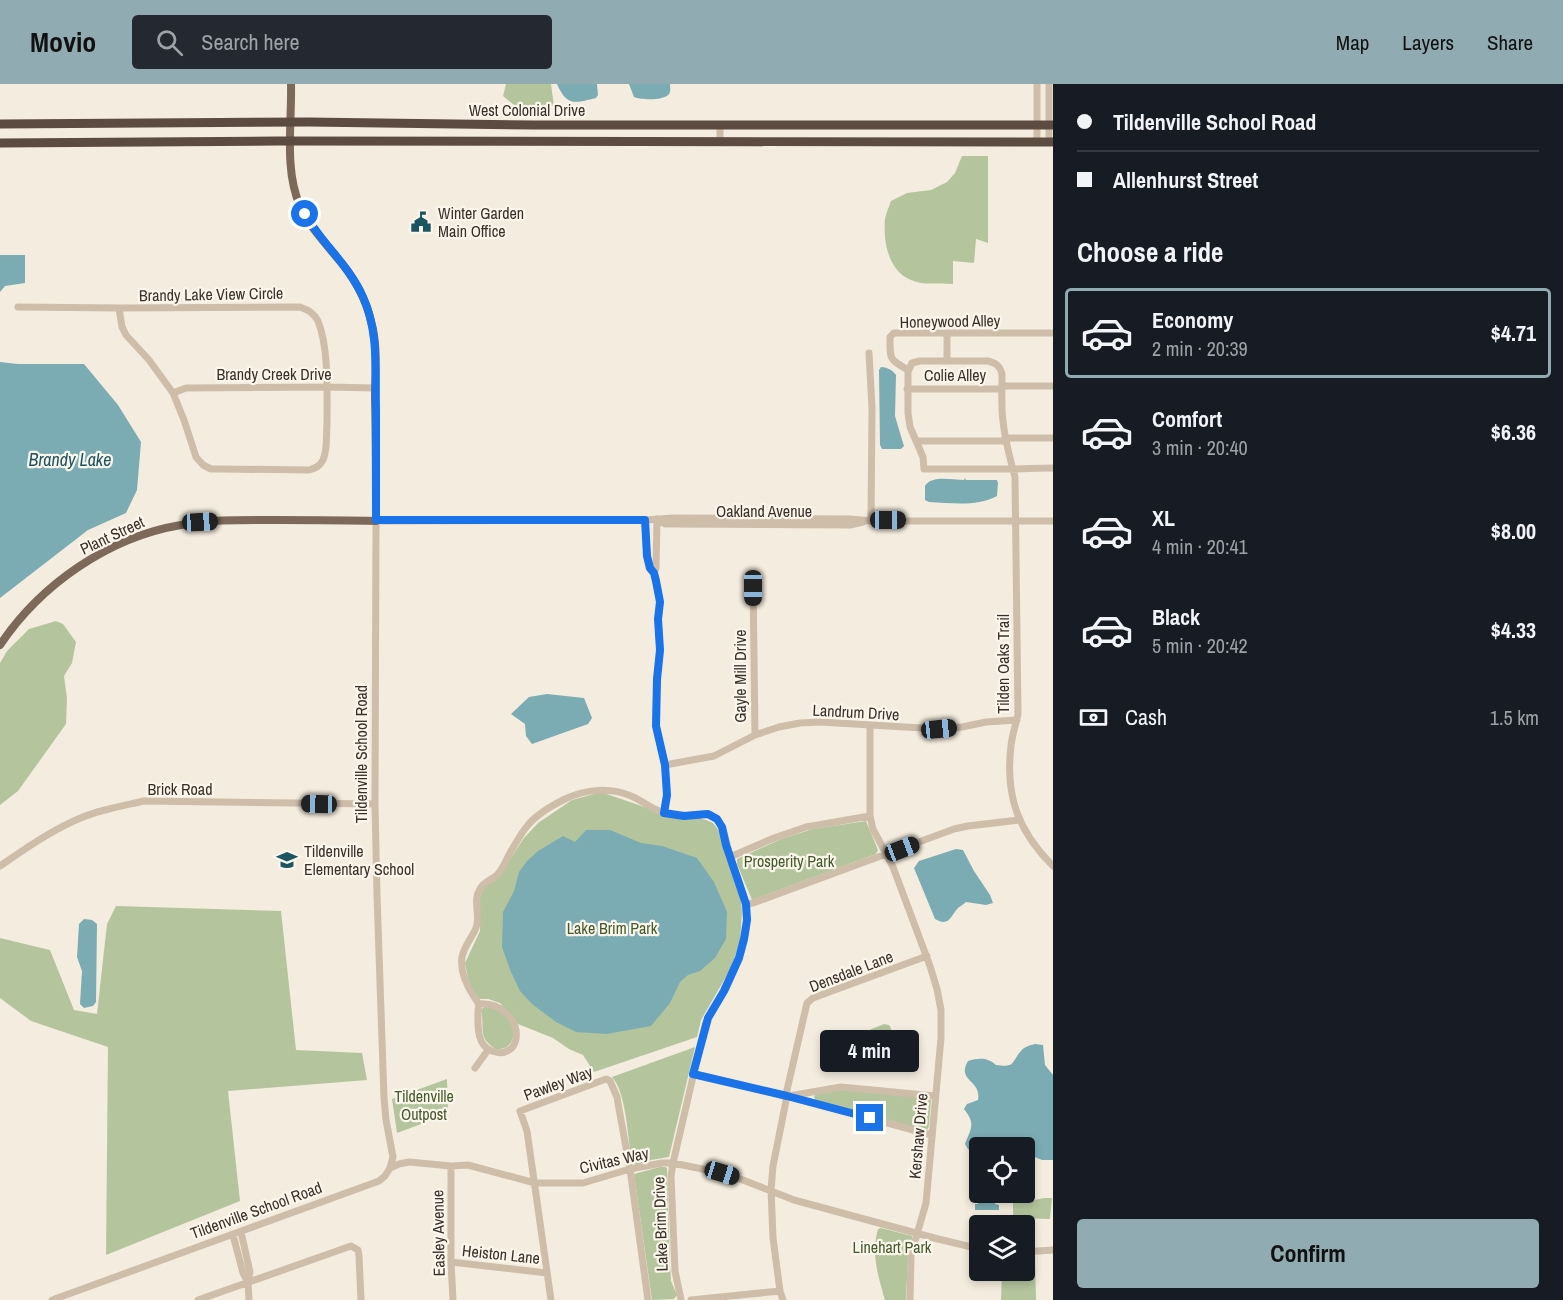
<!DOCTYPE html>
<html lang="en">
<head>
<meta charset="utf-8">
<style>
  body { margin:0; font-family:"Archivo Narrow",sans-serif; background:#242831; color:#f1f3f6; height:100vh; display:flex; flex-direction:column; font-size:22px; white-space:nowrap }
  * { box-sizing:border-box; margin:0 }
  p { font-size:20px; color:#9ea1a6 }
  .icon { flex:none; width:33px; height:33px; fill:none; stroke:currentColor; stroke-width:2; stroke-linecap:round; stroke-linejoin:round }
  .map { position:relative; flex:1; overflow:hidden }
  .side { display:flex; flex-direction:column; background:#171b24; width:510px }
  .side>* { flex:none }
  .hud { display:grid; align-content:center; height:132px; padding:0 24px; background:#171b24 }
  .fabs { position:absolute; left:969px; top:1053px; display:grid; gap:12px }
  .fabs a { display:grid; place-items:center; width:66px; height:66px; border-radius:6px; background:#171b24; box-shadow:0 3px 9px #0003; font-size:30px }
  .end { position:absolute; width:27px; height:27px; margin:-14px; border:8px solid #1a73e8; background:#fff; box-shadow:0 0 0 3px #fff }
  .from { border-radius:50% }
  .bubble { position:absolute; height:42px; border-radius:6px; background:#171b24; box-shadow:0 3px 9px #0003; font-size:20px; font-weight:700; line-height:42px; text-align:center }
  .car { position:absolute; width:18px; height:36px; margin:-18px -9px; border-radius:8px; box-shadow:0 0 4px 2px #0007; background:linear-gradient(#222 24%,#8ab4d8 0 40%,#222 0 76%,#8ab4d8 0 86%,#222 0) }
  .hud b { display:flex; align-items:center; gap:21px; height:57px; font-size:22px }
  .hud b+b { border-top:2px solid #363941 }
  .hud i { width:15px; height:15px; background:#f1f3f6 }
  ul { padding:0; list-style:none }
  li { display:flex; align-items:center; gap:18px; height:90px; margin:0 12px 9px; padding:0 12px; border:3px solid transparent; border-radius:6px }
  li div { flex:1 }
  li b { display:block; font-size:22px }
  li em { font-style:normal; font-weight:700 }
  li.selected { border-color:#91abb2 }
  li>.icon { width:54px; height:54px; stroke-width:1.5 }
  h2 { padding:0 24px; font-size:27px; line-height:72px }
  .pay { display:flex; align-items:center; gap:15px; height:66px; padding:0 24px; font-size:22px }
  .pay p { margin-inline-start:auto }
  .action { display:flex; gap:12px; margin-top:auto; padding:12px 24px }
  .action a { flex:1; height:69px; border-radius:6px; background:#91abb2; color:#111; font-size:24px; font-weight:700; line-height:69px; text-align:center }
  header { display:flex; align-items:center; gap:36px; box-sizing:border-box; height:84px; padding:0 30px; background:#91abb2; color:#111 }
  header strong { font-size:28px }
  nav { display:flex; gap:33px; margin-inline-start:auto; font-size:21px }
  .search { width:420px; height:54px; background:#242831; display:flex; align-items:center; gap:15px; box-sizing:border-box; padding:0 21px; border-radius:6px; color:#9ea1a6; font-size:22px }
  main { display:flex; flex:1; min-height:0 }
  .map>svg:first-child { display:block }
</style>
</head>
<body>
<header>
<strong>Movio</strong>
<div class="search"><svg class="icon" aria-label="search" viewBox="0 0 24 24"><circle cx="10" cy="10" r="6"/><path d="M15 15l6 6"/></svg>Search here</div>
<nav><a>Map</a><a>Layers</a><a>Share</a></nav>
</header>
<main>
<div class="map">
<svg width="1053" height="1216" viewBox="0 0 1053 1216">
  <rect width="100%" height="100%" fill="#f4ecde"/>
  <path fill="#b4c59d" d="M506 0H551L554 22 519 25 503 12Z
    M962 72H988V159L976 155 974 179 953 177V200C939 198 924 202 911 196 888 187 883 157 885 135 886 129 889 123 891 117L907 109 931 106 947 98 955 89Z
    M56 537 63 540 76 558 72 579 64 592 67 614 66 640 18 707 0 721V579L7 567 29 545Z
    M601 708 682 736 698 734 706 736 713 739 719 747 741 816 742 828 740 858 731 884 701 936 697 953 594 988 583 971 569 965 553 954 518 940 500 919 488 915H479L469 900 465 879 480 847V813L486 799 499 792 524 754 538 739 572 716Z
    M866 737 878 766 876 770 752 816 737 780V775L781 755 813 745Z
    M116 822 281 827 296 966 362 969 367 996 228 1007 240 1117 106 1171 108 963 31 937 0 914V854L50 866 74 926 97 930 107 840Z
    M485 922C492 923 499 926 504 930 517 940 518 966 496 965 477 954 485 944 481 926Z
    M884 940 889 941 891 944 890 953 888 956 853 954 852 953Z
    M695 963 669 1073 651 1076 636 1081 634 1080 631 1074C628 1053 626 1008 612 993Z
    M447 995 448 1030 397 1049 392 1015Z
    M840 1006 928 1014 931 1016 929 1041 928 1045 925 1046 815 1016 814 1012 817 1010Z
    M660 1083H665L667 1084 670 1181 671 1197 677 1211 674 1215 652 1216 634 1090Z
    M1044 1114H1052L1050 1135 1013 1134V1117H1030Z
    M881 1144 912 1152V1154L908 1171 906 1216H885C878 1192 871 1170 878 1145Z
    M1025 1175H1035L1036 1216H1001L1002 1187 1024 1186Z"/>
  <path fill="#7bacb3" d="M557 0H597L598 11 596 14C575 19 567 23 557 0Z
    M629 0H670C670 4 671 7 669 10 664 17 641 16 634 13Z
    M0 171H25V199L5 202 0 208Z
    M0 278 18 280H84L118 321 141 358 137 406 126 429 88 446 0 514Z
    M881 283C886 283 893 286 896 291L895 332 903 359 904 362 901 365H882L880 361 879 286Z
    M965 394 966 396H997L998 399 997 412C977 423 951 419 929 418L925 416V402C932 391 951 396 964 396Z
    M547 610 584 614 592 634 588 640 532 660 526 652 525 640 511 630 529 613Z
    M586 746H610L641 759 662 762 697 774 714 798 727 828 726 855 715 874 700 887 688 891 680 898 670 919 651 942 607 950 576 948 556 938 532 920 520 907 511 888 502 863 503 828 514 807 519 788 527 777 538 767 563 752 575 758Z
    M956 765 963 766 974 787 990 811 993 819 986 821 966 818C964 820 959 823 958 824 950 833 949 843 935 835L914 784 919 777Z
    M84 835 92 836 97 840 96 918 93 922 84 924 80 920 82 887 77 873 79 840Z
    M1035 960 1043 961 1045 981 1053 991V1076H1042L1025 1069 1024 1064H980L979 1075 968 1065 965 1060C971 1044 976 1040 964 1025L967 1020 978 1016C982 996 956 997 968 977 979 974 987 973 996 981 1016 984 1011 978 1021 967 1024 963 1030 961 1035 960Z
    M979 1107 980 1108 987 1109 991 1111 995 1110V1120L999 1121V1126H975V1120H978L977 1108Z"/>
  <g fill="none" stroke-linecap="round" stroke-linejoin="round">
    <path stroke="#cebda9" stroke-width="7" d="M1037 0V58
      M720 41V58
      M1049 58V0
      M18 223 119 224 300 223C308 226 314 229 318 237 329 264 327 309 327 339 326 350 328 365 323 376 320 382 316 384 309 386L222 385H211L203 381 196 373 184 336 173 309 149 276 126 251 122 243 119 224
      M947 249V277
      M869 269 872 324 871 437
      M908 286C889 275 890 276 890 253L894 249H1053
      M1002 302H1053
      M907 305H1002
      M173 309 186 304 327 303 375 304
      M1005 354H1053
      M916 357H1006
      M1053 384C1038 384 1022 385 1007 385H924L923 373 910 343 908 329V288L912 279 920 277H988C996 279 1000 282 1002 290 1002 306 1001 322 1003 337 1005 356 1010 375 1015 393L1018 630C1016 640 1012 651 1011 662 1005 712 1018 747 1053 782
      M657 435 665 440H673L850 441 863 438
      M645 436 647 472 649 484 654 489 656 497 660 518 658 535 660 566 657 595 656 642 665 681 667 711 664 729
      M654 489 656 484 657 435
      M753 497 755 651
      M870 641V732L873 745 893 783 930 882 937 905 941 926V954L926 1119 911 1171 910 1216
      M665 681 714 672 755 651 779 643 800 639 820 638 939 645 962 643 986 638 1017 636
      M730 773 774 754 806 743 870 732
      M0 782C25 765 49 748 76 736 97 726 122 722 144 717L375 720
      M746 820 753 819 954 745 968 742 1019 736
      M479 920C499 918 519 935 516 955 515 960 513 964 509 966 503 970 498 969 492 967 476 961 478 941 478 927 478 924 480 922 478 919 477 916 474 914 473 911 466 900 460 886 462 873 464 862 472 854 476 844 481 831 472 817 480 805 484 797 492 796 497 791 503 785 507 774 511 767 516 759 521 749 528 741 537 730 553 721 565 715 586 705 610 703 631 712 641 716 649 723 659 727 667 731 676 732 685 732 696 731 706 727 716 734 724 741 728 765 731 776 736 790 742 804 745 819 752 845 737 882 725 906 718 918 710 928 705 941L673 1079 671 1092 675 1187 681 1216
      M475 984 488 966
      M693 990 787 1012 932 1051
      M789 1012 841 1003 935 1012
      M451 1082V1178L453 1216
      M390 1084 399 1080 409 1078 451 1082 468 1081 535 1099H583L630 1085 662 1079H673L722 1089 743 1096 794 1116 938 1155 980 1165
      M241 1148 250 1188 248 1199 249 1216
      M233 1151 243 1189 248 1199
      M1024 1168 1053 1166
      M451 1178 547 1189
      M52 1216 379 1097 385 1092 390 1084 393 1073 386 1036 384 1014 377 811 375 720 376 437 645 436 673 434 850 435 871 437H1053
      M198 1216 351 1162 358 1166 359 1172 361 1216
      M551 1216 527 1047 520 1027 606 995 610 997 617 1013 619 1025 630 1085 648 1216
      M691 1216 780 1207
      M783 1216 780 1207 773 1154 771 1106 773 1082 787 1012V1006L807 919 813 914 927 872"/>
    <path stroke="#7d695a" stroke-width="8" d="M0 561C41 500 109 453 181 441 212 435 244 436 276 436 310 436 343 436 376 437 376 396 376 355 375 314 375 288 378 261 371 237 365 211 351 189 334 170 321 154 308 140 300 122 284 86 292 39 291 0"/>
    <path stroke="#5c4b40" stroke-width="9" d="M0 40 308 38 534 41H1053
      M0 59 277 57 1053 58"/>
  </g>
  <g fill="none" stroke-linecap="round" stroke-linejoin="round">
    <path stroke="#1a73e8" stroke-width="8" d="M305 130C322 160 349 181 363 213 379 248 375 288 376 326 376 363 376 400 376 436H645L647 472 650 484 654 489 656 497 660 518 658 535 660 566 657 595 656 642 665 681 667 711 664 729 684 732 708 730 717 735 722 743 726 761 746 820 747 836 744 855 739 874 724 907 708 934 693 990 787 1012 870 1034"/>
  </g>
  <defs>
    <g id="civic-bare" transform="scale(1.62)"><path d="M-.6-6.5H3V-4.5H.6V-3L4-1V1h2V6H-6V1h2V-1L-.6-3ZM-1.2 2.5V6h2.4V2.5Z" fill="#1c545f" stroke="#fbf6ec" stroke-width="2.5" paint-order="stroke"/></g>
    <g id="school-bare" transform="scale(1.62)"><path d="M0-5L7-2L0 1L-7-2ZM-4 1L0 2.5L4 1V4Q0 6-4 4Z" fill="#1c545f" stroke="#fbf6ec" stroke-width="2.5" paint-order="stroke"/></g>
  </defs>
  <g fill-rule="evenodd">
    <use href="#civic-bare" x="421" y="138"/>
    <use href="#school-bare" x="287" y="776"/>
  </g>
  <g text-anchor="middle" stroke-width="4.5" stroke-linejoin="round" paint-order="stroke">
    <g font-size="16" fill="#3a3029" stroke="#fbf6ec">
      <text x="527" y="32">West Colonial Drive</text>
      <text transform="translate(211 210) rotate(-1)" y="6">Brandy Lake View Circle</text>
      <text transform="translate(950 237) rotate(-1)" y="6">Honeywood Alley</text>
      <text x="274" y="296">Brandy Creek Drive</text>
      <text x="955" y="297">Colie Alley</text>
      <text x="764" y="433">Oakland Avenue</text>
      <text transform="translate(112 451) rotate(-25)" y="6">Plant Street</text>
      <text transform="translate(1003 580) rotate(-90)" y="6">Tilden Oaks Trail</text>
      <text transform="translate(740 592) rotate(-90)" y="6">Gayle Mill Drive</text>
      <text transform="translate(856 628) rotate(3)" y="6">Landrum Drive</text>
      <text transform="translate(361 670) rotate(-90)" y="6">Tildenville School Road</text>
      <text x="180" y="711">Brick Road</text>
      <text transform="translate(851 887) rotate(-21)" y="6">Densdale Lane</text>
      <text transform="translate(558 999) rotate(-20)" y="6">Pawley Way</text>
      <text transform="translate(918 1052) rotate(-85)" y="6">Kershaw Drive</text>
      <text transform="translate(614 1076) rotate(-13)" y="6">Civitas Way</text>
      <text transform="translate(256 1126) rotate(-20)" y="6">Tildenville School Road</text>
      <text transform="translate(660 1140) rotate(-92)" y="6">Lake Brim Drive</text>
      <text transform="translate(438 1149) rotate(-91)" y="6">Easley Avenue</text>
      <text transform="translate(501 1170) rotate(6)" y="6">Heiston Lane</text>
    </g>
    <g font-size="16" fill="#3a3029" stroke="#fbf6ec" text-anchor="start">
      <text x="438" y="135">Winter Garden<tspan x="438" dy="18">Main Office</tspan></text>
      <text x="304" y="773">Tildenville<tspan x="304" dy="18">Elementary School</tspan></text>
    </g>
    <g font-size="16" fill="#455a2b" stroke="#fbf6ec">
      <text x="789" y="783">Prosperity Park</text>
      <text x="612" y="850">Lake Brim Park</text>
      <text x="424" y="1018">Tildenville<tspan x="424" dy="18">Outpost</tspan></text>
      <text x="892" y="1169">Linehart Park</text>
    </g>
    <g font-size="18" font-style="italic" fill="#1c545f" stroke="#fbf6ec">
      <text x="70" y="382">Brandy Lake</text>
    </g>
  </g>
</svg>
<div class="fabs">
<a><svg class="icon" aria-label="locate" viewBox="0 0 24 24"><circle cx="12" cy="12" r="6"/><path d="M12 2v4M12 18v4M2 12h4M18 12h4"/></svg></a>
<a><svg class="icon" aria-label="layers" viewBox="0 0 24 24"><path d="M12 4l9 5-9 5-9-5zM3 14l9 5 9-5"/></svg></a>
</div>
<i class="end from" style="left:305px;top:130px"></i>
<i class="end" style="left:870px;top:1034px"></i>
<div class="bubble" style="left:820px;top:946px;width:99px">4 min</div>
<i class="car" style="left:888px;top:436px;rotate:90deg"></i>
<i class="car" style="left:200px;top:438px;rotate:87deg"></i>
<i class="car" style="left:753px;top:504px;rotate:180deg"></i>
<i class="car" style="left:939px;top:645px;rotate:84deg"></i>
<i class="car" style="left:319px;top:720px;rotate:271deg"></i>
<i class="car" style="left:902px;top:765px;rotate:69deg"></i>
<i class="car" style="left:722px;top:1089px;rotate:107deg"></i>
</div>
<section class="side">
<div class="hud">
<b><i class="from"></i>Tildenville School Road</b>
<b><i></i>Allenhurst Street</b>
</div>
<h2>Choose a ride</h2>
<ul>
<li class="selected"><svg class="icon" aria-label="car" viewBox="0 0 24 24"><path d="M5 17H2v-5l4-1 3-4h7l3 4 3 1v5h-3M9 17h6M6 11h13"/><circle cx="7" cy="17" r="2"/><circle cx="17" cy="17" r="2"/></svg><div><b>Economy</b><p>2 min · 20:39</p></div><em>$4.71</em></li>
<li><svg class="icon" aria-label="car" viewBox="0 0 24 24"><path d="M5 17H2v-5l4-1 3-4h7l3 4 3 1v5h-3M9 17h6M6 11h13"/><circle cx="7" cy="17" r="2"/><circle cx="17" cy="17" r="2"/></svg><div><b>Comfort</b><p>3 min · 20:40</p></div><em>$6.36</em></li>
<li><svg class="icon" aria-label="car" viewBox="0 0 24 24"><path d="M5 17H2v-5l4-1 3-4h7l3 4 3 1v5h-3M9 17h6M6 11h13"/><circle cx="7" cy="17" r="2"/><circle cx="17" cy="17" r="2"/></svg><div><b>XL</b><p>4 min · 20:41</p></div><em>$8.00</em></li>
<li><svg class="icon" aria-label="car" viewBox="0 0 24 24"><path d="M5 17H2v-5l4-1 3-4h7l3 4 3 1v5h-3M9 17h6M6 11h13"/><circle cx="7" cy="17" r="2"/><circle cx="17" cy="17" r="2"/></svg><div><b>Black</b><p>5 min · 20:42</p></div><em>$4.33</em></li>
</ul>
<div class="pay"><svg class="icon" aria-label="cash" viewBox="0 0 24 24"><path d="M3 7h18v10H3z"/><circle cx="12" cy="12" r="2"/></svg>Cash<p>1.5 km</p></div>
<div class="action"><a>Confirm</a></div>
</section>
</main>
</body>
</html>
